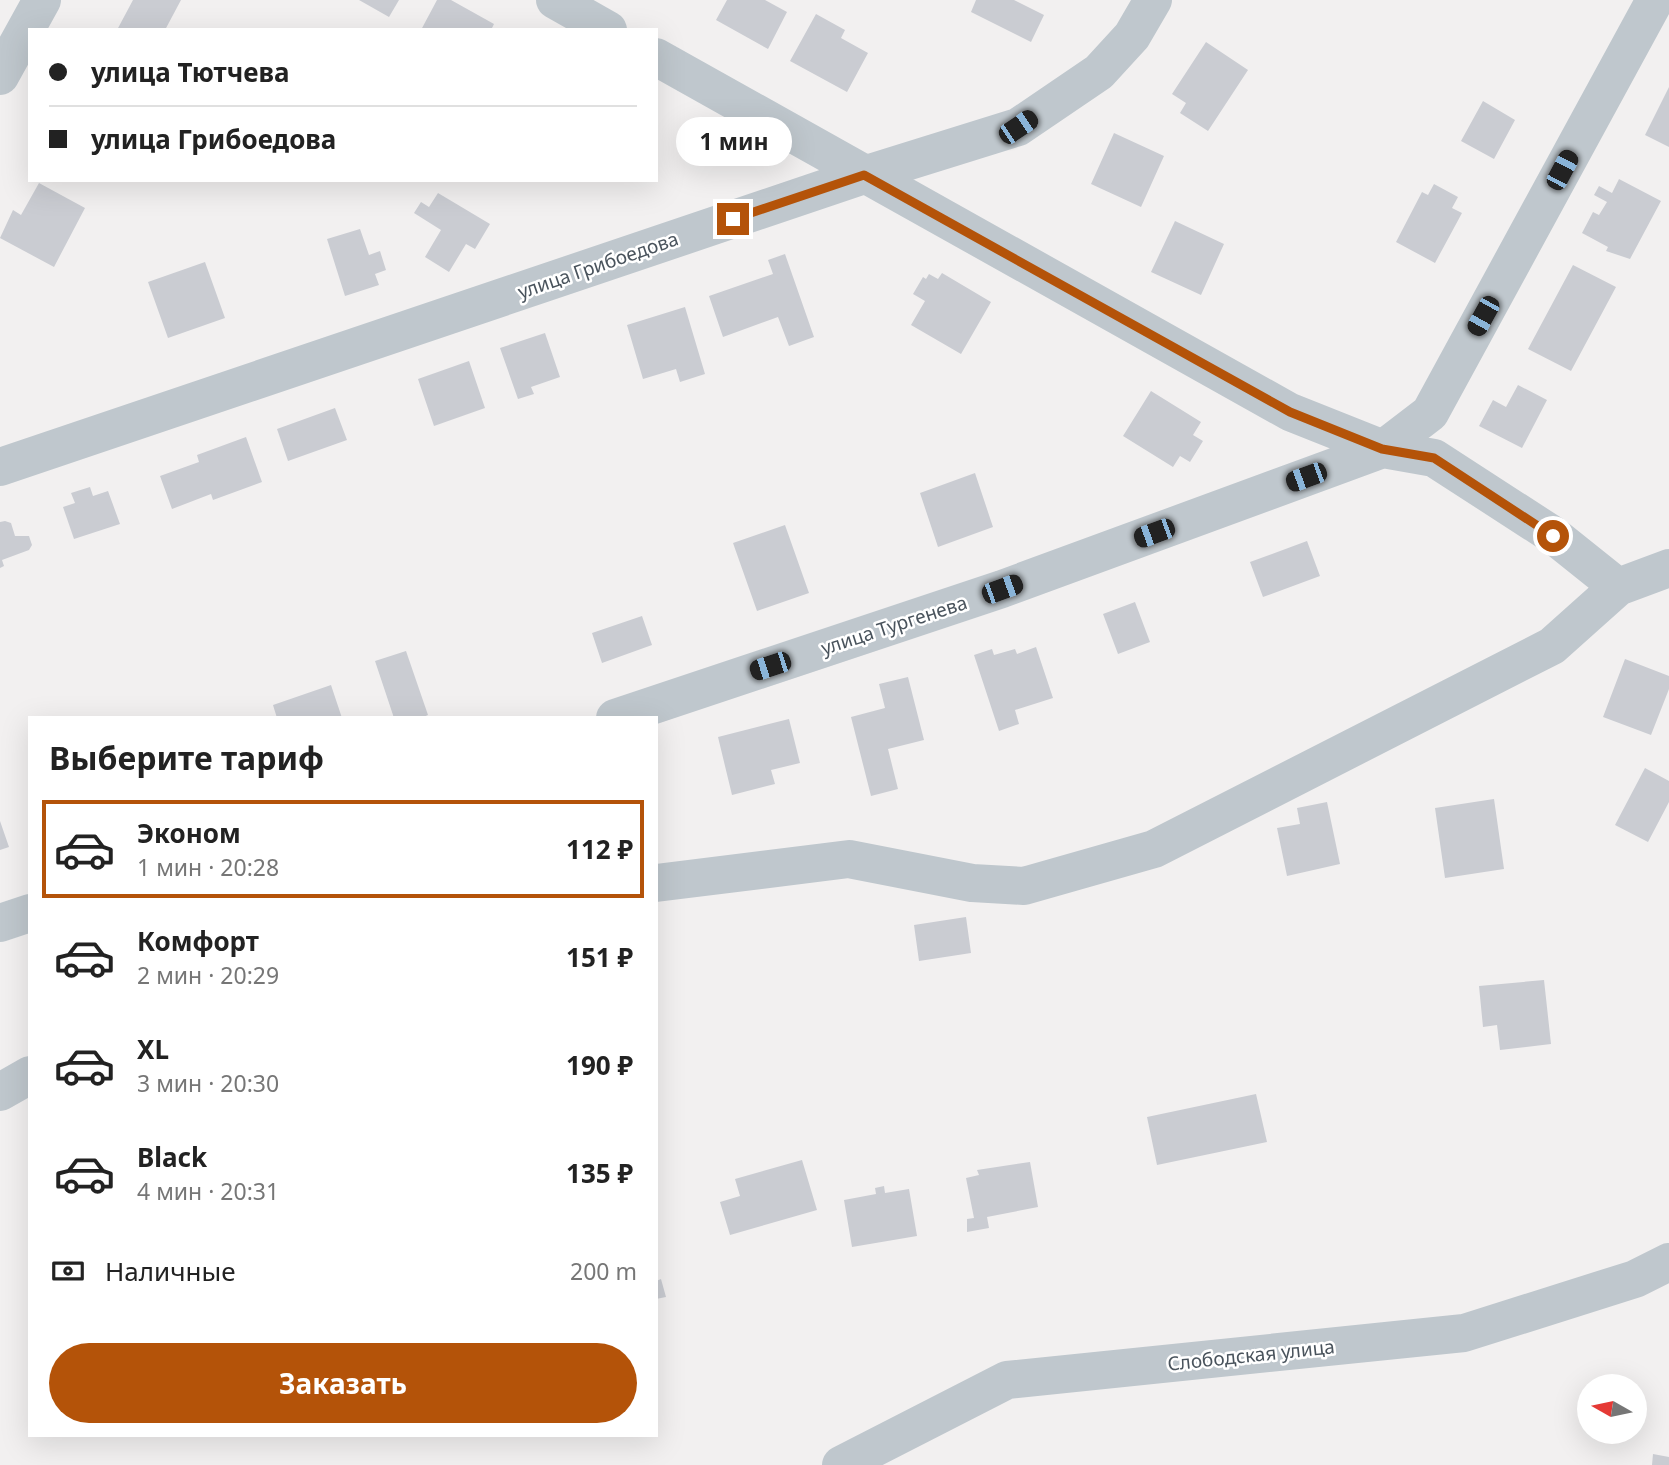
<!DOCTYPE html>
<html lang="ru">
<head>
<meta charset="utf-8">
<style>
  body { margin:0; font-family:"Noto Sans",sans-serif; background:#f2f2f2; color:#222; height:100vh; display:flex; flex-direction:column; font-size:26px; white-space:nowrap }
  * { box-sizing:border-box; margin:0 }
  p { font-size:23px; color:#767676 }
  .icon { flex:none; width:38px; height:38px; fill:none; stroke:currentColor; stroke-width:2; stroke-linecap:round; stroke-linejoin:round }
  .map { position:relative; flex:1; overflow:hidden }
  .panel { position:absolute; left:28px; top:716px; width:630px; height:721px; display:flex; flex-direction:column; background:#fff; border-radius:0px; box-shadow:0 7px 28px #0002 }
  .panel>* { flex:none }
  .hud { position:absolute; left:28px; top:28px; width:630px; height:154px; border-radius:0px; box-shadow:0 7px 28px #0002; display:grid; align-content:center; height:154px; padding:0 21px; background:#fff }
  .needle { width:46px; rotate:279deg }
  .buttons { position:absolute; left:1577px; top:1374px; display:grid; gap:14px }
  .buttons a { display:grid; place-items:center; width:70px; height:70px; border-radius:50%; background:#fff; box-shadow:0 7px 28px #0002; font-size:35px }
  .end { position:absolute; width:32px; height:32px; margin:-16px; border:9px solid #b45309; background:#fff; box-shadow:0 0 0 4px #fff }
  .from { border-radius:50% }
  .bubble { position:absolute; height:49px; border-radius:24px; background:#fff; box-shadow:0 7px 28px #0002; font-size:23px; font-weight:700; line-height:49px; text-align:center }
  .car { position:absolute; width:21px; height:42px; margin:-21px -10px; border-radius:9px; box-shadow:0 0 5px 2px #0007; background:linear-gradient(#222 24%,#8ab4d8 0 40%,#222 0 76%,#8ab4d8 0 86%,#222 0) }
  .hud b { display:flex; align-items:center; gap:24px; height:66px; font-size:26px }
  .hud b+b { border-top:2px solid #e0e0e0 }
  .hud i { width:18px; height:18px; background:#222 }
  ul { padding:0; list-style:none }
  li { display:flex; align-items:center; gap:21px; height:98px; margin:0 14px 10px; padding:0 7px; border:4px solid transparent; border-radius:0px }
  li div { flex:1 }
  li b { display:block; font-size:26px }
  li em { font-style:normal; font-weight:700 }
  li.selected { border-color:#b45309 }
  li>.icon { width:63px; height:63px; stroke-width:1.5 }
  h2 { padding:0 21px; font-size:32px; line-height:84px }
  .pay { display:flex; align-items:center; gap:18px; height:77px; padding:0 21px; font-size:26px }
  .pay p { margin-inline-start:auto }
  .cta { display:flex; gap:14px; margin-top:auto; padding:14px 21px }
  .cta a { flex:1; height:80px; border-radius:42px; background:#b45309; color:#fff; font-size:28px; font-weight:700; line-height:80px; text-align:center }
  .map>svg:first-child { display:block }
</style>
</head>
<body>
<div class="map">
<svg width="1669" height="1465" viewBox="0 0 1669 1465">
  <rect width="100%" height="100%" fill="#f2f0f0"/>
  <path fill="#caccd2" d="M133 0H181L165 30H117Z
    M359 0H399L389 17Z
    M437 0H451L494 24 491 30H421Z
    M727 0H765L787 12 768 49 716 20Z
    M976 0H1014L1044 15 1031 42 971 12Z
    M816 14 845 30 841 38 868 53 847 92 790 61Z
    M1206 42 1248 70 1208 131 1180 113 1186 103 1172 94Z
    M1669 87V147L1645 135Z
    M1483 101 1515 120 1494 159 1461 141Z
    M1114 133 1164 156 1141 207 1091 184Z
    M1619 179 1661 201 1630 259 1606 251 1608 247 1582 233 1593 212 1599 215 1607 202 1594 195 1599 186 1612 193Z
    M39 183 85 208 54 267 0 238 13 210 21 215Z
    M1434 184 1458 197 1452 208 1462 213 1435 263 1396 242 1422 192 1428 195Z
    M438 193 490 224 475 249 466 244 449 272 425 257 441 230 414 213 421 202 429 207Z
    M1175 221 1224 244 1201 295 1151 272Z
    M360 229 369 255 380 251 386 270 375 274 379 285 345 296 327 239Z
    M785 254 814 337 789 346 778 317 723 337 709 296 773 274 768 260Z
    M205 262 225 318 168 338 148 282Z
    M1573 265 1616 287 1571 371 1528 349Z
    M942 273 991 302 961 354 911 325 925 301 913 294 923 277 926 279 929 274 938 279Z
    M685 307 705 374 680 382 676 369 643 379 627 325Z
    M545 333 560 377 531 387 534 394 518 399 500 348Z
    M469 361 485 408 434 426 418 379Z
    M1518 385 1547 400 1522 448 1479 426 1493 400 1506 407Z
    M1151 391 1201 422 1193 435 1203 441 1190 462 1180 456 1173 467 1123 436Z
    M335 408 347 440 288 461 277 429Z
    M246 437 262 482 213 500 211 494 172 509 160 476 199 462 197 455Z
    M975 473 993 527 938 547 920 493Z
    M90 487 93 496 108 491 120 524 74 539 63 507 75 503 71 493Z
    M5 521 11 523 15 536H29L32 545 29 550 2 560 4 566 0 568V522Z
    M785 525 809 593 757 611 733 543Z
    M1307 541 1320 576 1263 597 1250 562Z
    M1135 602 1150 642 1118 654 1103 614Z
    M642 616 652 645 602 663 592 633Z
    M1036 647 1053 698 1015 710 1019 724 999 731 974 655 992 649 994 655 1015 649 1017 654Z
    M406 651 428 715 421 718H394L375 661Z
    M1625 659 1669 676V689L1651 735 1603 717Z
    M908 677 924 740 888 749 898 789 871 796 851 717 885 708 879 684Z
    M331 685 342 718H277L273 705Z
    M789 719 800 763 771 770 775 784 732 795 718 737Z
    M1645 768 1669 781V802L1648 842 1615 825Z
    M1494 799 1504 869 1445 878 1435 808Z
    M1327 802 1340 864 1287 876 1277 828 1300 824 1297 808Z
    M0 821 9 847 0 850Z
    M966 917 971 953 919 961 914 925Z
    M1544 980 1551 1044 1500 1050 1497 1025 1483 1027 1479 986Z
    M1256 1094 1267 1142 1157 1165 1147 1117Z
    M802 1160 817 1210 730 1235 720 1202 740 1196 735 1179Z
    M1030 1162 1038 1207 987 1217 989 1228 967 1232V1219L974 1218 966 1178 979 1175 977 1170Z
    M884 1186 885 1193 909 1189 917 1236 852 1247 844 1200 876 1194 875 1188Z
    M661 1279 666 1297 656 1299V1281Z
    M1653 1454 1669 1457V1465H1652Z"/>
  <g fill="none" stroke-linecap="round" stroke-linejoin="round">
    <path stroke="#bfc7cd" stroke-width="38" d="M555 0 608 30
      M656 57 1290 412 1383 449 1434 458 1553 535 1618 587
      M0 76 42 0
      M0 467 864 175 1018 127 1099 72 1132 36 1153 0
      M615 718 1002 589 1383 449 1430 413 1655 0
      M656 883 849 859 972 883 1024 886 1154 849 1552 646 1618 587 1669 568
      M0 923 30 913
      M0 1092 30 1075
      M841 1465 1007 1380 1464 1333 1635 1279 1669 1262"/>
  </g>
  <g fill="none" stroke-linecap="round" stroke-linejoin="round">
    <path stroke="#b45309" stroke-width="9" d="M733 219 864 175 1290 412 1382 449 1434 458 1553 536"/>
  </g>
  <g text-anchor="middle" stroke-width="5" stroke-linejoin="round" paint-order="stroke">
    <g font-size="19" fill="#49535c" stroke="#fff">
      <text transform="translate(598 265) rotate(-19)" y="7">улица Грибоедова</text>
      <text transform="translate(894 625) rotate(-18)" y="7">улица Тургенева</text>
      <text transform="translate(1251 1355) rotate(-6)" y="7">Слободская улица</text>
    </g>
  </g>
</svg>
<div class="buttons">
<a><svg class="needle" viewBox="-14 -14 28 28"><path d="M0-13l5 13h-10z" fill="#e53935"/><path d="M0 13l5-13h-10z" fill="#767676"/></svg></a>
</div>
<i class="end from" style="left:1553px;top:536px"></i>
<i class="end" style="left:733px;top:219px"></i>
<div class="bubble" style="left:676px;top:117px;width:116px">1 мин</div>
<i class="car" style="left:1018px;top:127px;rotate:56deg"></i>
<i class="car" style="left:1562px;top:170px;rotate:28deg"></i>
<i class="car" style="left:1483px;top:316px;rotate:209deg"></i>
<i class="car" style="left:1306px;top:477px;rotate:250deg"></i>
<i class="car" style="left:1154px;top:533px;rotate:250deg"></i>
<i class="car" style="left:1002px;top:589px;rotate:70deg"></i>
<i class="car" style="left:770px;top:666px;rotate:252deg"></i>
<div class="hud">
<b><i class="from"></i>улица Тютчева</b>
<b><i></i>улица Грибоедова</b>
</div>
<section class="panel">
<h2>Выберите тариф</h2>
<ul>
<li class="selected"><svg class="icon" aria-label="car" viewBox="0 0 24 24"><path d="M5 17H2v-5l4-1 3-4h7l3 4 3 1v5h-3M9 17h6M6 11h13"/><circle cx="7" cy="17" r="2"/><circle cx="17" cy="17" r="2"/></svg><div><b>Эконом</b><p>1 мин · 20:28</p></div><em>112 ₽</em></li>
<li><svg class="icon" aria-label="car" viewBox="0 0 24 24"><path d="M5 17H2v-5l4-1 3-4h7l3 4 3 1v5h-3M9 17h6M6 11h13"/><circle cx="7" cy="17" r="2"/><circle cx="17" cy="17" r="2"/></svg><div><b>Комфорт</b><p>2 мин · 20:29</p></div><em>151 ₽</em></li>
<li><svg class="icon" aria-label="car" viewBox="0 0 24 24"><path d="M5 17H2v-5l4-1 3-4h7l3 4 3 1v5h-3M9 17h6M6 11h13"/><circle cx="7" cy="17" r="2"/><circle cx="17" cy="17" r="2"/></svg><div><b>XL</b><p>3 мин · 20:30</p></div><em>190 ₽</em></li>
<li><svg class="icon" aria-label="car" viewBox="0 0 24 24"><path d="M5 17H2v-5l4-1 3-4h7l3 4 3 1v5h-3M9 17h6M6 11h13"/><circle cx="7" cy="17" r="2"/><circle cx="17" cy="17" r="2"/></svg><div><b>Black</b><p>4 мин · 20:31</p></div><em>135 ₽</em></li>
</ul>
<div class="pay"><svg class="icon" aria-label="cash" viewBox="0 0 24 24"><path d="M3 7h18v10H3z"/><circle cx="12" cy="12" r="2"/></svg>Наличные<p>200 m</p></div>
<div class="cta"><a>Заказать</a></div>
</section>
</div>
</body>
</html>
